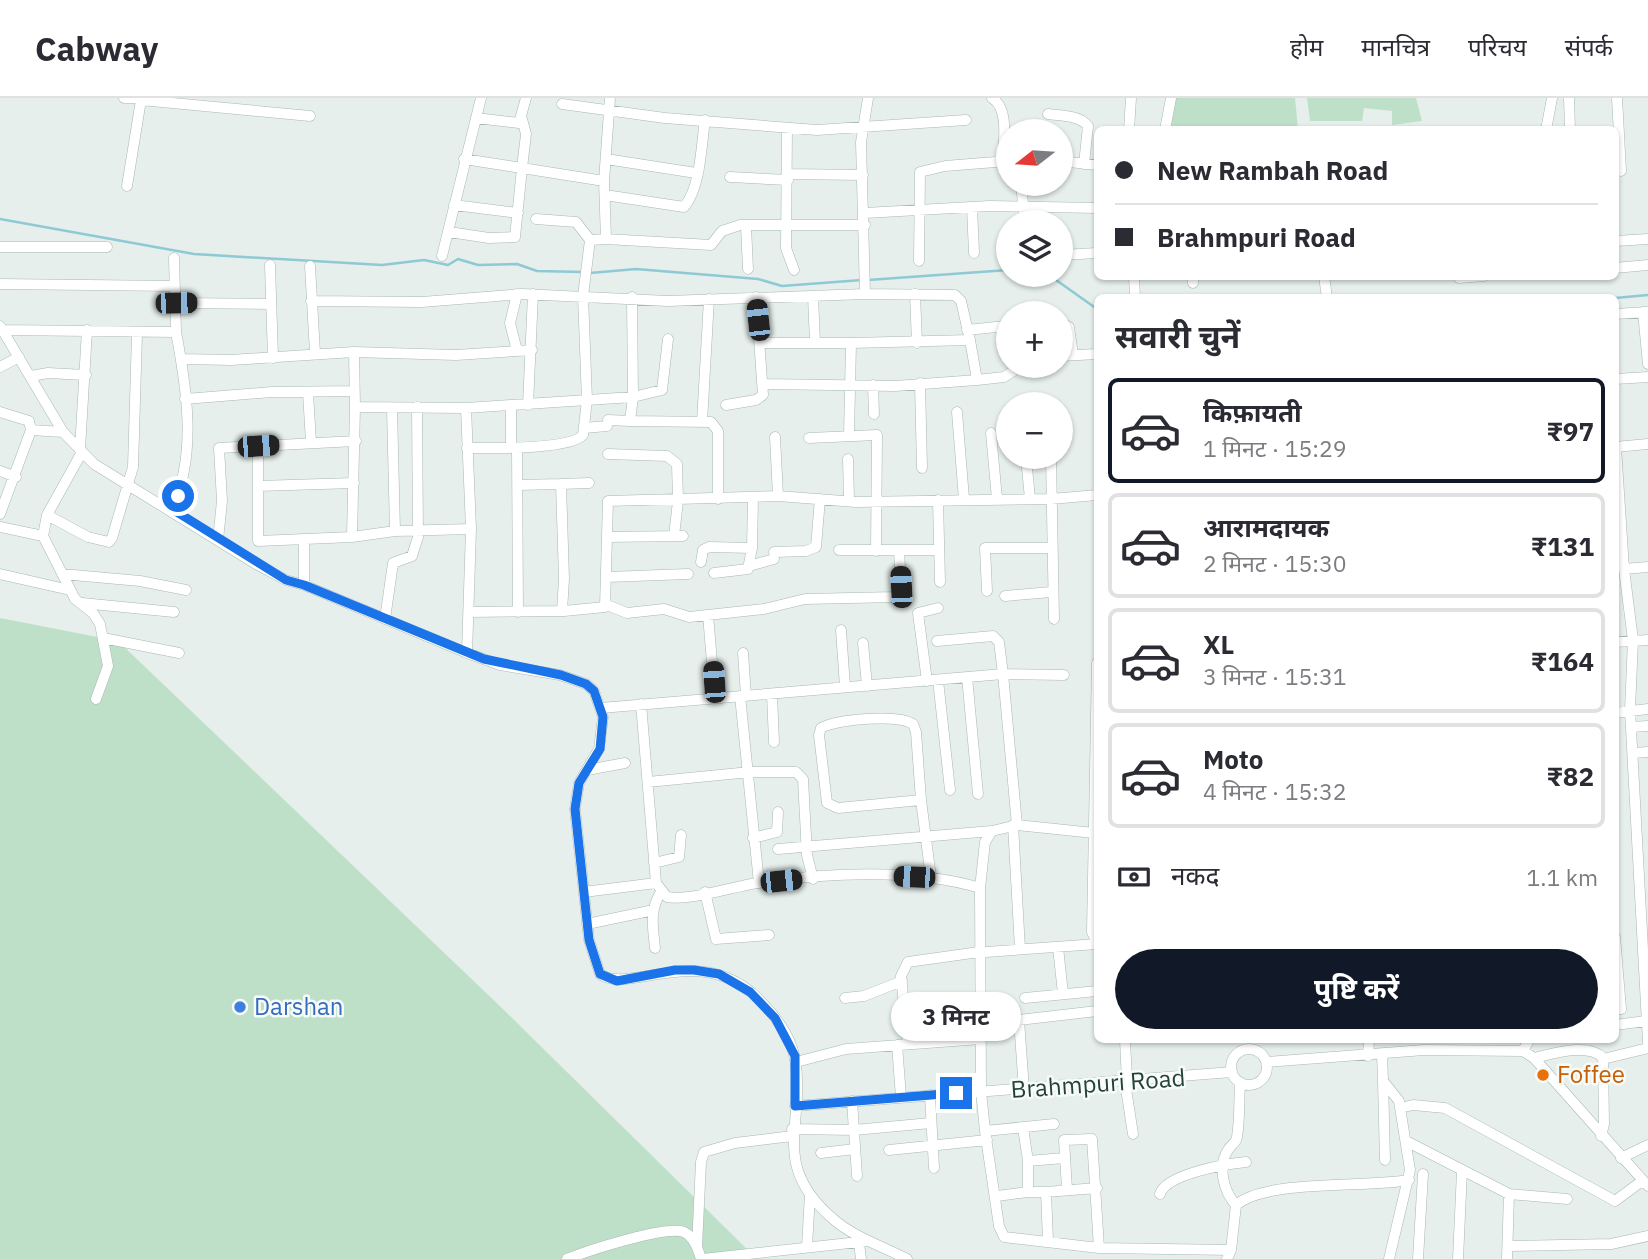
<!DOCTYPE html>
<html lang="hi">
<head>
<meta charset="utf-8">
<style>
  body { margin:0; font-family:"IBM Plex Sans","Noto Sans Devanagari",sans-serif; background:#f2f2f3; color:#2b2b33; height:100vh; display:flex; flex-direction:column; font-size:26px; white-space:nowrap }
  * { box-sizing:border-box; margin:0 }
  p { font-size:23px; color:#7c7c81 }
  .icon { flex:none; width:38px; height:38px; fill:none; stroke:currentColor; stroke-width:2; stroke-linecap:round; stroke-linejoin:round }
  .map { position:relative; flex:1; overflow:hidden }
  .panel { position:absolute; left:1094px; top:196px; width:525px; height:749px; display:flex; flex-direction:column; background:#fff; border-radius:10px; box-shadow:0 2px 5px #0004 }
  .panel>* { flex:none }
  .top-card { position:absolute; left:1094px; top:28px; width:525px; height:154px; border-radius:10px; box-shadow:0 2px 5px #0004; display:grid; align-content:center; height:154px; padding:0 21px; background:#fff }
  .needle { width:46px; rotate:253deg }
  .buttons { position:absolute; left:996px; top:21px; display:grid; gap:14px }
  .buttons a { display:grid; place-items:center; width:77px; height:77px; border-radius:50%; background:#fff; box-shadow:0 2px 5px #0004; font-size:35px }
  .end { position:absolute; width:32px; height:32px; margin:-16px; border:9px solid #1a73e8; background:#fff; box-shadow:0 0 0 4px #fff }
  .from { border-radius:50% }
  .bubble { position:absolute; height:49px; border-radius:24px; background:#fff; box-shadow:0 2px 5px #0004; font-size:23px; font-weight:700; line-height:49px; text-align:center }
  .car { position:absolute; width:21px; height:42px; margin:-21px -10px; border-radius:9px; box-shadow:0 0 5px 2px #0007; background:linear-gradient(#222 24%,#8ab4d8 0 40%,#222 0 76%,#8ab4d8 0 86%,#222 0) }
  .top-card b { display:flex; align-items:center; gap:24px; height:66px; font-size:26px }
  .top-card b+b { border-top:2px solid #e1e1e2 }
  .top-card i { width:18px; height:18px; background:#2b2b33 }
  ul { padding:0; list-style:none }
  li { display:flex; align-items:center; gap:21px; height:105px; margin:0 14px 10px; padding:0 7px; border:4px solid #e1e1e2; border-radius:10px }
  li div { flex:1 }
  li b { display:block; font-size:26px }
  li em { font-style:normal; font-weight:700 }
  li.active { border-color:#111827 }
  li>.icon { width:63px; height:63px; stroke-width:1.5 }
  h2 { padding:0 21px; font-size:32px; line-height:84px }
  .pay { display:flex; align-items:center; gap:18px; height:77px; padding:0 21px; font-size:26px }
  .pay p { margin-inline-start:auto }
  .button { display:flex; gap:14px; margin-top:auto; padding:14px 21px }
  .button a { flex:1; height:80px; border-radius:42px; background:#111827; color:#fff; font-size:28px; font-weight:700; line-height:80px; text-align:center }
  header { display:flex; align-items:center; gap:42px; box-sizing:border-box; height:98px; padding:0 35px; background:#fff; border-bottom:2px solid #e1e1e2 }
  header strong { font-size:33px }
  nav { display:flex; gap:38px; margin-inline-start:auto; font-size:24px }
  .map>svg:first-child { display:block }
</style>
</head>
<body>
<header>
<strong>Cabway</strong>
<nav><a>होम</a><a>मानचित्र</a><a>परिचय</a><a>संपर्क</a></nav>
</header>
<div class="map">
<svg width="1648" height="1161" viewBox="0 0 1648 1161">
  <rect width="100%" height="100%" fill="#e6efeb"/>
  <path fill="#bfe0c8" d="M1176 0H1295L1298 31 1167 32Z
    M1307 0H1416L1422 23 1392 27V13L1364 10 1362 23H1310Z
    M0 520 118 543 505 913 757 1161H0Z"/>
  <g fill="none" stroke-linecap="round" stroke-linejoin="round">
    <path stroke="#8ec9d4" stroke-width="2.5" d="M0 121 194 156 382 167 424 162 448 167 458 161 478 167 517 166 537 173 583 174
      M590 175 636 171 758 181 782 188 862 182
      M1049 177 1097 211
      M868 182 1008 172
      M1615 200 1648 197"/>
    <g stroke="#a8b8b2" stroke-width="11">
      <path id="minor" d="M124 0H141
        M610 0 604 83 606 141 590 142 583 198 587 302 633 299 632 199
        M992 0C1010 11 1003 45 1003 64
        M1569 0 1570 32
        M1617 0 1621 73
        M562 6 665 20 817 32 966 22
        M1048 16C1062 18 1079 17 1088 28L1084 66
        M476 20 519 25 526 0
        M522 21 526 36 522 70 604 83
        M787 30 786 150 794 172
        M1129 32 1131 0
        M1165 32 1171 0
        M1546 32 1552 0
        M606 61 696 75
        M1060 63 1097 67
        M788 76 863 77
        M730 79 788 82
        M1021 86 1025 124
        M127 88 141 2 310 18
        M605 97 684 109C701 89 701 48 705 22
        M454 107 518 115
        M972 109 974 155
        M865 115 989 108 1097 110
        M536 121 576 124 590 142
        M746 128 748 171
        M449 134 489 140 515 139 522 70 464 61
        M606 141 711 147 722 133 740 127H865
        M1615 143 1648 141
        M0 149H107
        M1061 157 1097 155
        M442 158 481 0
        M174 160 176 234
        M919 163 920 74 945 68 1008 63
        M270 167 273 260
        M310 168 315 255
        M1615 170 1648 167
        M1134 178 1135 200
        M1193 178V185
        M1324 178 1327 200
        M1459 180 1484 178
        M0 186 175 188
        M517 196 510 225 517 253
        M865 196 861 44 868 0
        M915 196 917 245
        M813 198 815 245
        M311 203 422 204 522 196 668 203 865 196 955 197 961 203 970 242 851 245 849 338
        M176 205 271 206
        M1643 214 1648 266
        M1615 216 1647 214
        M1060 224 1069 229 1073 257
        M0 228 63 334 94 366 256 466 286 482 304 487 467 555 500 567 560 577 586 586 594 593 603 619 599 651 579 685 575 711 589 842 600 876C628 897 694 846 752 895 770 911 791 936 795 961 806 1026 769 1065 832 1120 853 1139 882 1148 907 1161
        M3 232 176 234C187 292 197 357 172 411
        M967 232 1006 228
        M668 241 662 292 633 299 630 323 711 324 718 333V401
        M761 245H851
        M354 254 456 257 532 252
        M1060 258 1097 256
        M181 261 231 262 354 254 355 309 466 310
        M0 269 19 259
        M31 278 48 275 86 277
        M1615 281 1648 279
        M977 282 1004 279 1021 268
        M920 285 922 370
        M764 286 895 288 977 282 970 242
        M873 287 874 316
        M308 295 311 344
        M185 301 272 294 354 293
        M528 307 533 196
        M726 307 756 302 763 297 756 199
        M0 314 29 323 31 332
        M957 314 964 401
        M608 322 630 323
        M702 324 709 201
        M584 330 607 328
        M991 335 997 401
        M775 339 778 398
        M809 340 877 337 876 453
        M258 348V443L352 439 395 433 392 310
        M1615 349 1648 346
        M1616 349 1624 471 1633 542 1630 612 1648 944
        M467 350C488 350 570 352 583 337L587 302 511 307
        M517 350 518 514
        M80 351 87 232
        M82 354 47 417 43 438 75 501 93 515 100 526 108 568 96 601
        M608 356 667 358 677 366 678 403 674 438
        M1026 359 1030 401
        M1051 359 1054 521
        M848 361 849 403
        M0 373 16 379
        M561 386 589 385
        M518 387 561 386 564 481 562 513
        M258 388 354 385
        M938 402 940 484
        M0 416 31 332 63 334
        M47 417 88 439 109 444 112 440 133 369 137 236
        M0 429 43 438
        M395 433 471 431
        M352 439 355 309
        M607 439 683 438
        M218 442 222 403 219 350 356 343
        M839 452H939
        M774 454 806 453 816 449 820 401
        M701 464 703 452 709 449 752 450
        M749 468 774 461
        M1624 471 1648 469
        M714 475 748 471 752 450 753 400
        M0 476 70 492
        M62 476 140 483 186 492
        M607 479 688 476
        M304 487V441
        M987 493 985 450H1051
        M1005 498 1051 494
        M82 505 174 514
        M607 507 627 515 664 511 689 519 764 511 805 501 896 499 901 489 899 452
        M469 514 564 513 605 509 608 403 778 398 856 404 1051 401 1097 397
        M708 517 715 600
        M385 521 393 465 412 458 418 439 417 309
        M841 532 845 589
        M103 540 179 555
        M937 543 993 538 999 544 1003 576 1064 577
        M1615 544 1648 542
        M863 545 867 588
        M467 555 471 431 466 310 511 307V350
        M743 555 746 598
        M1097 565 1092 834 1097 845
        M967 579 978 696
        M938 582 950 692
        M927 583 918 515 938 510
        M772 596 774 644
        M740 598 759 785
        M641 606 656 785 667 799C690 803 732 789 757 785 824 775 915 770 980 790
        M601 610 1003 576 1017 727
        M1615 615 1648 611
        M1631 629 1648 628
        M1633 655 1648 654
        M587 672 625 665
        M648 684 750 674H796L803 681 807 757 813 781
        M921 702 916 634 913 626C898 616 837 621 821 630L819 637 827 705 838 710 921 702 931 780
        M1013 727 1020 851
        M753 740 777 734 778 714
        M778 751 992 733
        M654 765 679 759 681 737
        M584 794 656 785
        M705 794 716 841 769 837
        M587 826 649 813
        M1615 839 1621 911 1615 912
        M1058 849 1063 896
        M655 850C653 830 649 812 661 794
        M845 900 864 898 902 883
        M1025 900 1097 893
        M981 921 1019 922 1097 913
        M1019 922 1024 992
        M1615 927 1646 923
        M1125 942 1127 983
        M908 946 901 878 908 864 972 855 1097 846
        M897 947 901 999
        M1231 969a18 18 0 1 1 36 0a18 18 0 1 1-36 0Z
        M1523 953 1529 942
        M1382 956 1383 983 1399 1003 1410 1072 1389 1161
        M1368 958 1369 942
        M1534 960C1552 956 1589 944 1603 960L1604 1026 1601 1038
        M1607 960 1648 950
        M796 964 846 951 981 941
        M1267 964 1424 952 1523 953 1534 960 1648 1088
        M1383 983 1385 1062
        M1125 984 1133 1036
        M930 997 934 1070
        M852 1003 857 1078
        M795 1008 1232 974
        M1400 1010 1413 1007 1445 1010 1615 1103 1642 1083
        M1054 1026 985 1033 981 993 980 790 985 744 992 733 1017 727 1094 735
        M1023 1030 1028 1063 1064 1060
        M792 1031 854 1032 931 1025
        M985 1033 999 1128 1004 1139 1099 1150
        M1406 1043 1509 1096 1567 1101
        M889 1052 987 1042
        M821 1055 855 1051
        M1621 1060 1648 1047
        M1028 1063V1094H1046
        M1067 1091 1064 1042 1092 1041 1099 1150 1231 1152
        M1160 1096C1166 1076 1226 1066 1246 1064
        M997 1098 1028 1094
        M1236 1107C1224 1094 1217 1069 1228 1052 1231 1046 1236 1046 1237 1039 1240 1020 1239 1003 1240 984
        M1048 1143 1046 1094 1097 1090
        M859 1145 861 1161
        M697 1148 701 1064 704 1054 735 1045 792 1038
        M1508 1148 1611 1146 1648 1138
        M807 1149 810 1096
        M567 1161C587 1153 666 1127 684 1134 694 1139 698 1151 701 1161
        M703 1161 868 1143
        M1227 1161 1231 1152 1236 1107C1266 1081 1366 1090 1409 1082
        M1418 1161 1423 1076
        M1458 1161 1462 1073
        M1507 1161 1509 1096"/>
    </g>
    <use href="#minor" stroke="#fff" stroke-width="10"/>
  </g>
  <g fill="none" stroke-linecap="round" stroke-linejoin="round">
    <path stroke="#1a73e8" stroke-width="9" d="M178 398 172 411 286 482 304 487 484 561 561 577 586 586 594 593 603 619 600 651 579 685 575 711 589 842 600 876 617 883 675 872H694L719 876 750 894 775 920 795 958V1008L956 995"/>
  </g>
  <circle fill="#3f7fe0" stroke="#f7fbf9" stroke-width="2.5" cx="240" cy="909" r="7"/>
  <circle fill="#e8710a" stroke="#f7fbf9" stroke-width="2.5" cx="1543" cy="977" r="7"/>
  <g text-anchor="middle" stroke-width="5" stroke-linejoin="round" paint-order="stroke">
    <g font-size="24" fill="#366cbe" stroke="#f7fbf9" text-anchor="start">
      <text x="254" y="917">Darshan</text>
    </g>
    <g font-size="24" fill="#c56008" stroke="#f7fbf9" text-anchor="start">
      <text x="1557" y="985">Foffee</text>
    </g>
    <g font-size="24" fill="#24423a" stroke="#f7fbf9">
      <text transform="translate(1098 986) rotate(-4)" y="8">Brahmpuri Road</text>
    </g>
  </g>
</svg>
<div class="buttons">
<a><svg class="needle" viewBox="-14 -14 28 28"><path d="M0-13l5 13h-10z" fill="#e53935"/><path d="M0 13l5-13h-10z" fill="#7c7c81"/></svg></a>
<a><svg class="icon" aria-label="layers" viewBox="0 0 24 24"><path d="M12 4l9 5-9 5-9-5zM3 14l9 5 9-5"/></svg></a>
<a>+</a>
<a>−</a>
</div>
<i class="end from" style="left:178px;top:398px"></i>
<i class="end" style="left:956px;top:995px"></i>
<div class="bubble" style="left:891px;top:894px;width:130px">3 मिनट</div>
<i class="car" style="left:176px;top:205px;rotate:89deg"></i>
<i class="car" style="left:758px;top:222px;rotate:354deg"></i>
<i class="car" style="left:258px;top:348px;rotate:86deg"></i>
<i class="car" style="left:901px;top:489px;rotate:357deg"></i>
<i class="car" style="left:714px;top:584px;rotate:356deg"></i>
<i class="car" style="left:914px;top:779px;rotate:272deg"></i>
<i class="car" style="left:781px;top:783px;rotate:84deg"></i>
<div class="top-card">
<b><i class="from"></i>New Rambah Road</b>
<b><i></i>Brahmpuri Road</b>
</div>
<section class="panel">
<h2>सवारी चुनें</h2>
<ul>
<li class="active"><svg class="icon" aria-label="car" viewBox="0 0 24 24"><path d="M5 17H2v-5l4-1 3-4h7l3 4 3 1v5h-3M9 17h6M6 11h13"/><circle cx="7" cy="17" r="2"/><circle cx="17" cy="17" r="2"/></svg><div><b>किफ़ायती</b><p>1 मिनट · 15:29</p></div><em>₹97</em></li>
<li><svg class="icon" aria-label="car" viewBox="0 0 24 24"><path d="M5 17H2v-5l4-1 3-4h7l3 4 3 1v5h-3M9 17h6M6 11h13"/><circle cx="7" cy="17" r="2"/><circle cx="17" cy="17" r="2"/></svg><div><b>आरामदायक</b><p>2 मिनट · 15:30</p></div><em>₹131</em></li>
<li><svg class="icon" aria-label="car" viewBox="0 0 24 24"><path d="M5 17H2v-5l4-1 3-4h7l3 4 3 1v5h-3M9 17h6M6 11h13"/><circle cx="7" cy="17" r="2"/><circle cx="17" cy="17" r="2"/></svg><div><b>XL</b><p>3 मिनट · 15:31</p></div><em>₹164</em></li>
<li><svg class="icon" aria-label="car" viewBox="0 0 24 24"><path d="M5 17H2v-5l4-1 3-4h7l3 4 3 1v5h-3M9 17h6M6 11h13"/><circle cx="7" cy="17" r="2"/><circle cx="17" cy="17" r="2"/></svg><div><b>Moto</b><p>4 मिनट · 15:32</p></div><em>₹82</em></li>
</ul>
<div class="pay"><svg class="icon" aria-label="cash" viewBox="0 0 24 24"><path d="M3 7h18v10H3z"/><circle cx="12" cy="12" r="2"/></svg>नकद<p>1.1 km</p></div>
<div class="button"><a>पुष्टि करें</a></div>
</section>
</div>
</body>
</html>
